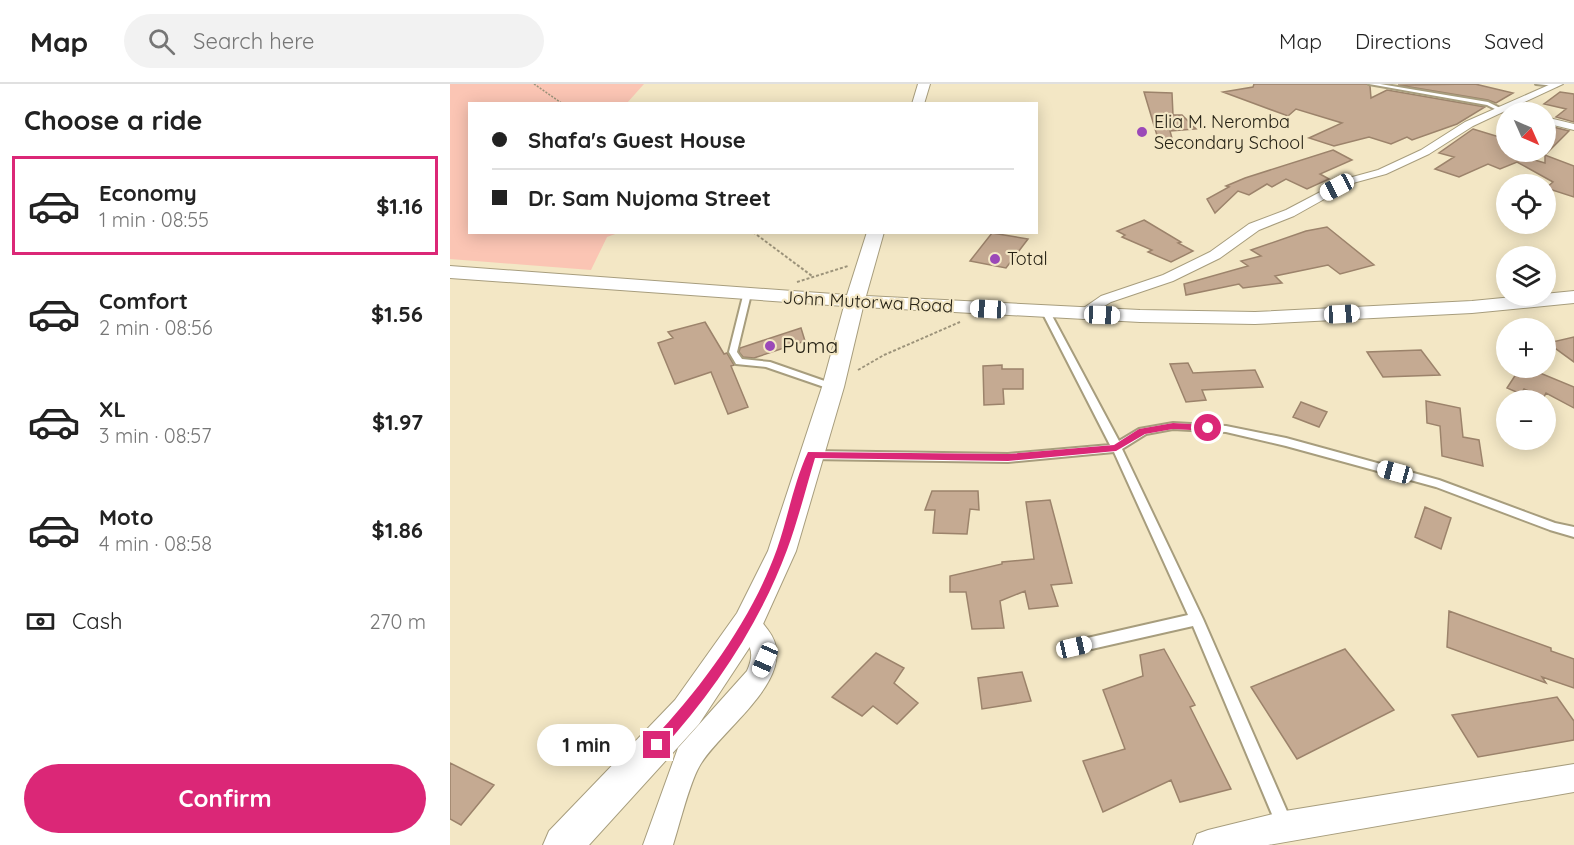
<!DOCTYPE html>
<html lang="en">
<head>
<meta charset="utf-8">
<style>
  body { margin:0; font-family:Quicksand,sans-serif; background:#f2f2f2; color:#222; height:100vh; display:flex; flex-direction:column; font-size:22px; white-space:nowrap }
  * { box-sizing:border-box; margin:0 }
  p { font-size:20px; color:#767676 }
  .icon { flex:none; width:33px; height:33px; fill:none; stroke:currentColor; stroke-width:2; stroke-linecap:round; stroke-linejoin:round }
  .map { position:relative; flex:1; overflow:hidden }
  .drawer { display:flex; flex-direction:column; background:#fff; width:450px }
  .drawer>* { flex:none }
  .banner { position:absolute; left:18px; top:18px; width:570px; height:132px; border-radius:0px; box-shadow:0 3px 15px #0003; display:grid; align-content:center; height:132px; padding:0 24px; background:#fff }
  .needle { width:39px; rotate:135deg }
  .buttons { position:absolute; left:1046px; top:18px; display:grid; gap:12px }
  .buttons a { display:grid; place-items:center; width:60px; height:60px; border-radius:50%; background:#fff; box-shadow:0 3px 15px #0003; font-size:30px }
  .end { position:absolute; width:27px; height:27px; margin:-14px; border:8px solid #db2777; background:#fff; box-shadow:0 0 0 3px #fff }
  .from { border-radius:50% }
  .bubble { position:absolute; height:42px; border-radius:21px; background:#fff; box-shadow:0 3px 15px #0003; font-size:20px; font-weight:800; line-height:42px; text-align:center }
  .car { position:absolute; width:18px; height:36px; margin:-18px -9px; border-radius:8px; box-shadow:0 0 4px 2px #0007; background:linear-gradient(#fff 24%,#345 0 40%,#fff 0 76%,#345 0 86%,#fff 0) }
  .banner b { display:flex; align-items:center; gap:21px; height:57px; font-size:22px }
  .banner b+b { border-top:2px solid #e0e0e0 }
  .banner i { width:15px; height:15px; background:#222 }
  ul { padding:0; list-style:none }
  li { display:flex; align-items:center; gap:18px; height:99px; margin:0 12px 9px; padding:0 12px; border:3px solid transparent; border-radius:0px }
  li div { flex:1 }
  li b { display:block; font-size:22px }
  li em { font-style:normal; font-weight:800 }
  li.on { border-color:#db2777 }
  li>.icon { width:54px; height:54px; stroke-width:1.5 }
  h2 { padding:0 24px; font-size:27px; line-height:72px }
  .pay { display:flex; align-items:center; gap:15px; height:66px; padding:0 24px; font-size:22px }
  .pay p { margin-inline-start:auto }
  .primary-button { display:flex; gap:12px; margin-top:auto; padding:12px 24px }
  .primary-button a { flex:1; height:69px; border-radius:36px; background:#db2777; color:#fff; font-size:24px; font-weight:800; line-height:69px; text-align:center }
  header { display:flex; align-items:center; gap:36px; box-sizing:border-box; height:84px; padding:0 30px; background:#fff; border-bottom:2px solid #e0e0e0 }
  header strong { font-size:28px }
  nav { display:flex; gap:33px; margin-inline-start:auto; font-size:21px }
  .search { width:420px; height:54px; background:#f2f2f2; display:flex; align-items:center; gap:15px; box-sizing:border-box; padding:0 21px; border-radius:33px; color:#767676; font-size:22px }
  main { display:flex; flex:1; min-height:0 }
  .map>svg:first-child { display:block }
</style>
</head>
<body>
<header>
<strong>Map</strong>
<div class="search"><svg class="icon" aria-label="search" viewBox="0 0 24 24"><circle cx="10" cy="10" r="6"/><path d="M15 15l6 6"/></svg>Search here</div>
<nav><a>Map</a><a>Directions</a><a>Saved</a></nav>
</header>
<main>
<section class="drawer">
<h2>Choose a ride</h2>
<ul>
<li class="on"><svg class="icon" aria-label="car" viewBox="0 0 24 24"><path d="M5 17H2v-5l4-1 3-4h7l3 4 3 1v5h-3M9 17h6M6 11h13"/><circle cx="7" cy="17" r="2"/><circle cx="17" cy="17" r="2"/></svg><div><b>Economy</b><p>1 min · 08:55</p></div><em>$1.16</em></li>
<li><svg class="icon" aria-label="car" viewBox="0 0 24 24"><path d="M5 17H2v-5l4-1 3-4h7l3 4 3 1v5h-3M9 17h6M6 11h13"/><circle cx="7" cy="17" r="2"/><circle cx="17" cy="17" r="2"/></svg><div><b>Comfort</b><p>2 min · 08:56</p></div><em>$1.56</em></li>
<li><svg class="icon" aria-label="car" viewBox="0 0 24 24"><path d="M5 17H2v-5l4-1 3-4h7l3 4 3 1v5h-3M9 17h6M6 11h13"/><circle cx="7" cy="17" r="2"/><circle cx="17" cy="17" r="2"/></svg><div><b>XL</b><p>3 min · 08:57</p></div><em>$1.97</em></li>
<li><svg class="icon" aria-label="car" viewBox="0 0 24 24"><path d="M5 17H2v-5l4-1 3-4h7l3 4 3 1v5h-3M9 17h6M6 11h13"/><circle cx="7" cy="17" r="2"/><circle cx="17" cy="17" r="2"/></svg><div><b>Moto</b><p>4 min · 08:58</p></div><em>$1.86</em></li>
</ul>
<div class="pay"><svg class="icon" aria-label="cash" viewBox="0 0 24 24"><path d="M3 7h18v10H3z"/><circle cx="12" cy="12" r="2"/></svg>Cash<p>270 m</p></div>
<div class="primary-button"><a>Confirm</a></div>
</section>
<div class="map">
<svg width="1124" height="761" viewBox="0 0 1124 761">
  <rect width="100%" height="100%" fill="#f3e7c5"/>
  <path fill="#fbc5b4" d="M0 0H194L177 19 20 20V148L168 149 157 153 141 186 0 175Z"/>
  <path fill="#c5aa92" stroke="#9c836b" stroke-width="1.5" d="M804 0H917L920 2 921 14 937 6 1035 23 1007 40 962 56 957 53 941 60 919 53 884 62 859 54 892 39 846 25 838 32 773 8 803 3Z
    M1025 0 1063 9 1046 19 1038 16 948 1Z
    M694 8 722 9 723 31H732L746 45 720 47 723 58H709Z
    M1110 8 1124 10V38L1106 33 1116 25 1094 20Z
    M1099 42 1119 47 1095 71V47Z
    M1023 45 1056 55V68L1095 79V71L1124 82V113L1096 104 1103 98 1067 78 1050 85 1038 80 1009 93 985 85 1004 73 989 69Z
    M883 66 902 76 870 90 879 95 857 105 836 95 822 103 817 100 799 111 788 107 765 129 757 115 779 103 776 102 795 94Z
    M694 136 731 158 728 159 743 167 721 178 698 168 702 166 672 153 675 151 667 147Z
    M877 143 924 181 890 190 878 181 825 192 832 199 793 204 789 200 736 211 734 200 798 182 791 177 811 172 801 166 856 147Z
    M542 149 578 155 556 184 520 177Z
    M255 238 274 270 277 269 284 281 281 282 298 323 278 330 261 288 225 300 208 259 223 254 218 248Z
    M351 244 355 257 304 274 293 273 289 268 290 264Z
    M1124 253V278L1098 259Z
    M971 266 990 291 933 293 917 268Z
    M738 279 743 289 805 286 813 303 752 306 756 316 736 318 720 280Z
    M552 281V285H573V305H553L554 320 534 321 533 282Z
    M1070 284H1078L1124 303V324L1096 309 1094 313 1074 305 1071 310 1057 304Z
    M976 317 1010 324 1013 353 1029 356 1033 382 992 372 990 342 977 339Z
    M851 318 877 328 869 343 843 333Z
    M482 407H528L529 426 520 425 517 450 483 449 485 426H475Z
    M600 416 622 499 601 501 608 522 579 525 575 507 550 517 554 544 522 545 516 508H500V492L552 480V478L584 475 576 418Z
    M975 423 1001 434 991 465 965 453Z
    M999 527 1101 564V567L1124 575V604L1092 593 1096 599 997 563Z
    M714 565 745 621 740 623 781 705 730 718 721 696 653 728 633 677 675 665 653 606 693 592 690 571Z
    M895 565 944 626 847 675 801 603Z
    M426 569 454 584 444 599 468 619 447 640 423 622 412 632 382 613Z
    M572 588 581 617 532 625 528 594Z
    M1107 613 1124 637V656L1028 673 1002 631Z
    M0 679 44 701 11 741 0 735Z"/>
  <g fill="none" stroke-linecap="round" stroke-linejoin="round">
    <g stroke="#a79d7d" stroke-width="4">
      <path id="service" d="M919 0H930L1038 18 1054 26 1051 28 1037 21Z
        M1086 0H1108V1L1106 2Z
        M294 208H297L301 210 287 268 292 275 320 278 386 301 388 303 386 305H380L316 283 286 280 279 268Z
        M593 226H599L600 228 669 357 689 345 723 339 776 342 836 354 989 396 1105 439 1124 443V453L1100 446 986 403 836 362 776 348 723 345 696 350 672 365 753 535 843 741 841 747 835 749 829 747 743 542 624 569 619 567 617 563 619 559 624 557 738 531 664 368 558 378 361 375 356 371 361 367 558 370 660 361 592 228Z"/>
    </g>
    <g stroke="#a79d7d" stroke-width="2">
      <path id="minor" d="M1101 0H1113L1023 42 979 70 936 90 903 99 844 132 809 146 770 174 723 197 661 218 633 235 625 230 651 212 713 191 760 168 799 140 836 126 895 95 928 86 971 66 1015 38Z
        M1095 33 1124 40V46L1095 39Z
        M298 528C308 532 312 538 318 546 354 592 268 647 249 683 239 701 230 739 223 761H193L228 664 297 587C308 563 295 559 286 539L290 531Z
        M1124 680V708L818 761H743L747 750 758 746 835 727Z"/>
    </g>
    <g stroke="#a79d7d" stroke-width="2">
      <path id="tertiary" d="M468 0H480L474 20H462Z
        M417 148H434L416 212 690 226 805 228 1022 217 1124 207V219L1022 229 805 240 690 238 413 223 394 303 346 467 309 549 249 640 139 761H93L99 747 225 616 287 529 318 467 372 303 394 222 0 194V182L397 211Z"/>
    </g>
    <path stroke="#9c937a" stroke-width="1.5" stroke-dasharray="2 1.5" stroke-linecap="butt" d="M84 0 113 20"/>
    <path stroke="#9c937a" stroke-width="2" stroke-dasharray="3 2" stroke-linecap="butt" d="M303 148 362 192
      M347 198 398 182
      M408 286 434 271 510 238"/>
    <use href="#service" fill="#fff" fill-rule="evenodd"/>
    <use href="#minor" fill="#fff" fill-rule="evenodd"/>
    <use href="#tertiary" fill="#fff" fill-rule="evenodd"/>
  </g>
  <path fill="#db2777" d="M723 339 758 341 763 344 758 347 723 345 695 350 666 367 558 377 365 374C356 404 348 436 337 466 310 539 264 608 211 666L207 668 202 666 200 661 202 656C253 602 302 535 327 465 338 433 344 398 358 368L558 370 664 361 689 345Z"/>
  <g fill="#9b49b8" stroke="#f3e7c5" stroke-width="2">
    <circle cx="692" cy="48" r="6"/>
    <circle cx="545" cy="175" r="6"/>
    <circle cx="320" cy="262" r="6"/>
  </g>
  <g text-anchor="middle" stroke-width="4.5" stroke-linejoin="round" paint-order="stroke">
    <g font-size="18" fill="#262215" stroke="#f3e7c5" text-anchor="start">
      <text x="704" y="44">Elia M. Neromba<tspan x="704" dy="21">Secondary School</tspan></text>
      <text x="557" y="181">Total</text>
    </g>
    <g font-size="18" fill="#262215" stroke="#f3e7c5">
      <text transform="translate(418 218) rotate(3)" y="6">John Mutorwa Road</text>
    </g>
    <g font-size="21" fill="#262215" stroke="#f3e7c5" text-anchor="start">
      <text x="332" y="269">Puma</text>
    </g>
  </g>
</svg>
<div class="buttons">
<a><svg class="needle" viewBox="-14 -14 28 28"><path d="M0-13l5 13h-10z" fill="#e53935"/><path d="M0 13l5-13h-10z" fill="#767676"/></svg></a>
<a><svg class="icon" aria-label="locate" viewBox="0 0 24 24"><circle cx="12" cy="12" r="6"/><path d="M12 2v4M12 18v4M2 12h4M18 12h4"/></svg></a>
<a><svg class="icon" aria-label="layers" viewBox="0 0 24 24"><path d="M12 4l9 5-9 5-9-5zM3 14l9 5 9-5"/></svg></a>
<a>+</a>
<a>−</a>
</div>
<i class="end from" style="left:758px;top:344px"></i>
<i class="end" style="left:207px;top:661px"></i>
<div class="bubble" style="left:87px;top:640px;width:99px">1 min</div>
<i class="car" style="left:887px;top:103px;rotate:242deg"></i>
<i class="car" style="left:538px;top:225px;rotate:273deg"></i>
<i class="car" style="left:892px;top:230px;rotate:87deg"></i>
<i class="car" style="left:652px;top:231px;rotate:92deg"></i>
<i class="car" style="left:945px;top:388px;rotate:285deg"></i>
<i class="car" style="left:624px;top:563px;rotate:77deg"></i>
<i class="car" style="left:315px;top:576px;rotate:204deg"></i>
<div class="banner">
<b><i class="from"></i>Shafa's Guest House</b>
<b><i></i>Dr. Sam Nujoma Street</b>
</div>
</div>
</main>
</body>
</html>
